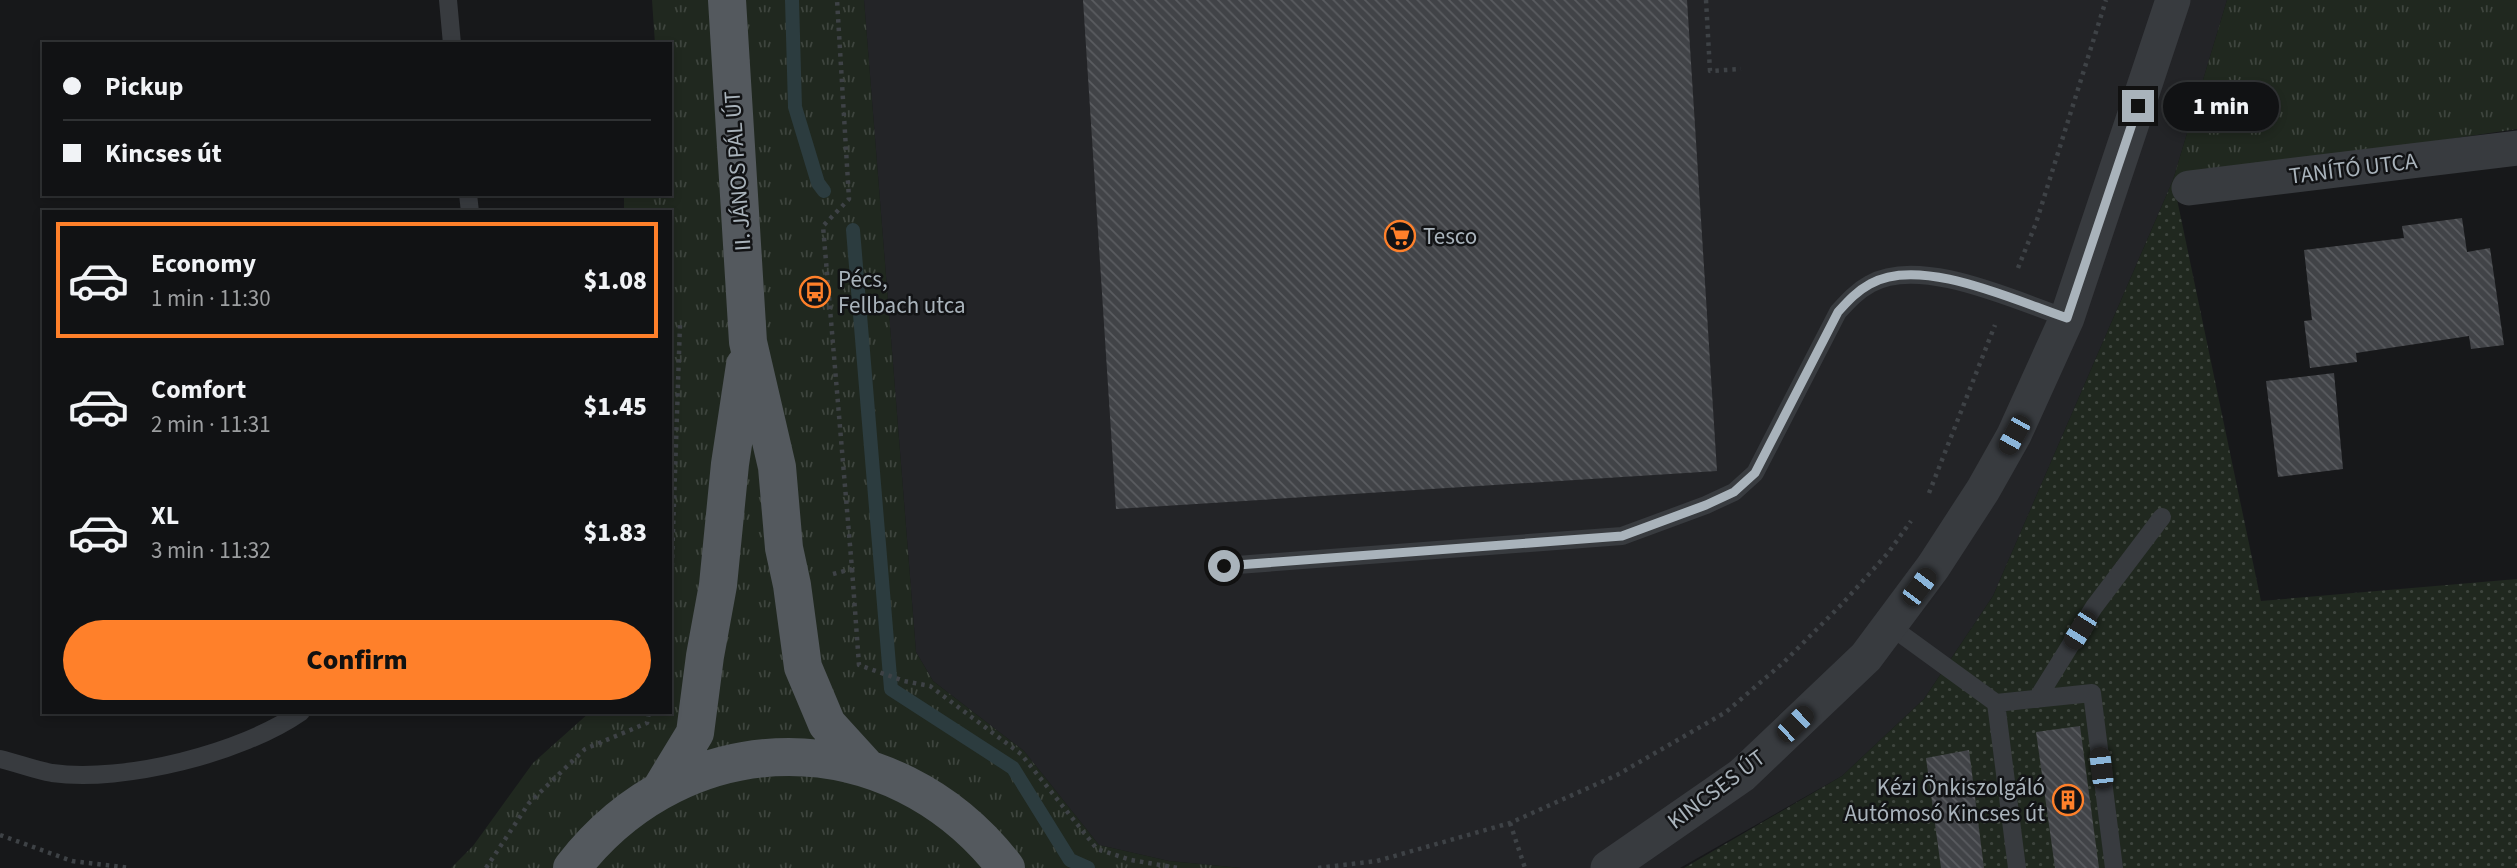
<!DOCTYPE html>
<html lang="en">
<head>
<meta charset="utf-8">
<style>
  body { margin:0; font-family:"Source Sans 3",sans-serif; background:#1e2022; color:#f1f3f6; height:100vh; display:flex; flex-direction:column; font-size:26px; white-space:nowrap }
  * { box-sizing:border-box; margin:0 }
  p { font-size:23px; color:#9c9ea0 }
  .icon { flex:none; width:38px; height:38px; fill:none; stroke:currentColor; stroke-width:2; stroke-linecap:round; stroke-linejoin:round }
  .map { position:relative; flex:1; overflow:hidden }
  .drawer { position:absolute; left:42px; top:210px; width:630px; height:504px; display:flex; flex-direction:column; background:#111214; border-radius:0px; box-shadow:0 4px 10px #0003,0 0 0 2px #303234 }
  .drawer>* { flex:none }
  .guide { position:absolute; left:42px; top:42px; width:630px; height:154px; border-radius:0px; box-shadow:0 4px 10px #0003,0 0 0 2px #303234; display:grid; align-content:center; height:154px; padding:0 21px; background:#111214 }
  .end { position:absolute; width:32px; height:32px; margin:-16px; border:9px solid #a9b3bb; background:#111; box-shadow:0 0 0 4px #111 }
  .from { border-radius:50% }
  .bubble { position:absolute; height:49px; border-radius:24px; background:#111214; box-shadow:0 4px 10px #0003,0 0 0 2px #303234; font-size:23px; font-weight:800; line-height:49px; text-align:center }
  .car { position:absolute; width:21px; height:42px; margin:-21px -10px; border-radius:9px; box-shadow:0 0 5px 2px #0007; background:linear-gradient(#222 24%,#8ab4d8 0 40%,#222 0 76%,#8ab4d8 0 86%,#222 0) }
  .guide b { display:flex; align-items:center; gap:24px; height:66px; font-size:26px }
  .guide b+b { border-top:2px solid #303234 }
  .guide i { width:18px; height:18px; background:#f1f3f6 }
  ul { padding:12px 0 0; list-style:none }
  li { display:flex; align-items:center; gap:21px; height:116px; margin:0 14px 10px; padding:0 7px; border:4px solid transparent; border-radius:0px }
  li div { flex:1 }
  li b { display:block; font-size:26px }
  li em { font-style:normal; font-weight:800 }
  li.active { border-color:#ff802a }
  li>.icon { width:63px; height:63px; stroke-width:1.5 }
  .primary-button { display:flex; gap:14px; margin-top:auto; padding:14px 21px }
  .primary-button a { flex:1; height:80px; border-radius:42px; background:#ff802a; color:#111; font-size:28px; font-weight:800; line-height:80px; text-align:center }
  .map>svg:first-child { display:block }
</style>
</head>
<body>
<div class="map">
<svg width="2517" height="868" viewBox="0 0 2517 868">
  <defs>
    <pattern id="grass-tufts" width="24" height="20" patternUnits="userSpaceOnUse" patternTransform="scale(1.75)"><rect width="24" height="20" fill="#20281f"/><path d="M3 7l-1-3M5 7V3M7 7l1-3M15 17l-1-3M17 17v-4M19 17l1-3" fill="none" stroke="#3e453e"/></pattern>
    <pattern id="garden-dots" width="8" height="8" patternUnits="userSpaceOnUse" patternTransform="scale(1.75)"><rect width="8" height="8" fill="#20281f"/><path d="M2 2h.1M6 6h.1" fill="none" stroke="#3e453e" stroke-width="1.8" stroke-linecap="round"/></pattern>
    <pattern id="building-back-hatch" width="6" height="6" patternUnits="userSpaceOnUse" patternTransform="scale(1.75)"><rect width="6" height="6" fill="#414347"/><path d="M-1 5l2 2M0 0l6 6M5-1l2 2" fill="none" stroke="#5a5c60"/></pattern>
  </defs>
  <rect width="100%" height="100%" fill="#17181a"/>
  <path fill="#232427" d="M864 0H2227L2173 180 1993 596 1924 699 1842 776 1680 868H1241L1169 861 1099 845 1024 751 933 681 916 652Z"/>
  <path fill="url(#grass-tufts)" d="M652 0H864L916 652 933 681 1024 751 1099 845 1169 861 1241 868H451L473 846 533 763 590 712H670V212H624V194H670V44H655Z
    M2227 0H2517V129L2173 180Z"/>
  <path fill="url(#garden-dots)" d="M2173 180 2261 601 2517 579V868H1684L1842 776 1924 699 1993 596Z"/>
  <g fill="none" stroke-linecap="round" stroke-linejoin="round">
    <path stroke="#2c3c3f" stroke-width="14" d="M792 0 795 107 818 183 824 191
      M853 230 891 689 1013 768 1070 860 1088 868"/>
  </g>
  <path fill="url(#building-back-hatch)" d="M1083 0H1687L1717 471 1116 509Z
    M2462 218 2467 252 2490 248 2504 345 2471 349 2469 336 2356 353 2357 362 2310 368 2304 321 2312 320 2304 250 2404 238 2402 226Z
    M2334 373 2343 469 2278 477 2266 381Z
    M2080 726 2099 868H2055L2036 732Z
    M1969 750 1984 868H1941L1926 758Z"/>
  <g fill="none" stroke-linecap="round" stroke-linejoin="round">
    <path stroke="#3e4246" stroke-width="4.5" stroke-dasharray="3.5 5" stroke-linecap="butt" d="M1706 0 1710 71 1741 69
      M2018 268 2036 223 2106 0
      M1929 493 1995 325
      M852 569 859 665 904 681 930 686 1021 754 1097 849 1131 860 1178 868
      M833 574 852 569 823 226 849 199 837 0
      M671 592 680 324
      M1510 823 1525 868
      M0 835 72 861 131 868
      M486 868 529 803 585 749 647 723 649 712
      M1318 868 1377 861 1510 823 1617 775 1726 712 1784 662 1842 604 1888 553 1911 521"/>
    <path stroke="#383b3f" stroke-width="18" d="M448 0 452 44
      M468 194 470 212
      M1224 566 1622 536 1706 505 1734 492 1755 473 1838 312C1848 301 1857 291 1870 284 1920 255 2016 301 2067 318
      M1890 626 1996 703 2017 868
      M2037 699 2094 607 2162 517
      M1996 703 2092 693 2114 868
      M0 759C17 763 35 770 52 773 124 783 242 753 301 712"/>
    <path stroke="#383b3f" stroke-width="35" d="M2189 188 2517 148
      M1608 868 1742 775 1866 657 1933 567 1983 490 2014 435 2067 318 2173 0"/>
    <path stroke="#54595e" stroke-width="38" d="M727 0 748 342 777 467 784 548 792 585 803 667 827 724 868 769
      M661 789 695 733 705 656 718 585 730 464 745 365
      M572 868C686 720 892 720 1006 868"/>
  </g>
  <g fill="none" stroke-linecap="round" stroke-linejoin="round">
    <path stroke="#a9b3bb" stroke-width="9" d="M1224 566 1622 536 1706 505 1734 492 1755 473 1838 312C1848 301 1857 291 1870 284 1920 255 2016 301 2067 318L2138 106"/>
  </g>
  <defs>
    <g id="supermarket-ring" transform="scale(1.575)"><circle r="9.5" fill="#121315" stroke="#ff802a" stroke-width="1.5"/><path d="M-6-5.5h2.5l.6 2H6L4.5 2H-2.5L-4.4-4H-6ZM-1.5 3.2a1.3 1.3 0 1 0 .1 0ZM3 3.2a1.3 1.3 0 1 0 .1 0Z" fill="#ff802a"/></g>
    <g id="bus-ring" transform="scale(1.575)"><circle r="9.5" fill="#121315" stroke="#ff802a" stroke-width="1.5"/><path d="M-5-6H5V4H4V6H2V4H-2V6H-4V4H-5ZM-3.5-4V0h7V-4ZM-3.5 1.2v1.5H-2V1.2ZM2 1.2v1.5H3.5V1.2Z" fill="#ff802a"/></g>
    <g id="building-ring" transform="scale(1.575)"><circle r="9.5" fill="#121315" stroke="#ff802a" stroke-width="1.5"/><path d="M-4-6H4V6H1V3H-1V6H-4ZM-2.5-4.3h1.7v1.8h-1.7ZM.8-4.3h1.7v1.8H.8ZM-2.5-1h1.7V.8h-1.7ZM.8-1h1.7V.8H.8Z" fill="#ff802a"/></g>
  </defs>
  <g fill-rule="evenodd">
    <use href="#supermarket-ring" x="1400" y="236"/>
    <use href="#bus-ring" x="815" y="292"/>
    <use href="#building-ring" x="2068" y="800"/>
  </g>
  <g text-anchor="middle" stroke-width="5" stroke-linejoin="round" paint-order="stroke">
    <g font-size="23" fill="#a9b3bb" stroke="#121315">
      <text transform="translate(2353 168) rotate(-7)" y="8">TANÍTÓ UTCA</text>
      <text transform="translate(737 171) rotate(-94)" y="8">II. JÁNOS PÁL ÚT</text>
      <text transform="translate(1716 789) rotate(-37)" y="8">KINCSES ÚT</text>
    </g>
    <g font-size="23" fill="#a9b3bb" stroke="#121315" text-anchor="start">
      <text x="1423" y="244">Tesco</text>
      <text x="838" y="287">Pécs,<tspan x="838" dy="26">Fellbach utca</tspan></text>
      <text x="2045" y="795" text-anchor="end">Kézi Önkiszolgáló<tspan x="2045" dy="26">Autómosó Kincses út</tspan></text>
    </g>
  </g>
</svg>
<i class="end from" style="left:1224px;top:566px"></i>
<i class="end" style="left:2138px;top:106px"></i>
<div class="bubble" style="left:2163px;top:82px;width:116px">1 min</div>
<i class="car" style="left:2014px;top:435px;rotate:209deg"></i>
<i class="car" style="left:1919px;top:587px;rotate:37deg"></i>
<i class="car" style="left:2080px;top:630px;rotate:212deg"></i>
<i class="car" style="left:1795px;top:724px;rotate:46deg"></i>
<i class="car" style="left:2101px;top:768px;rotate:353deg"></i>
<div class="guide">
<b><i class="from"></i>Pickup</b>
<b><i></i>Kincses út</b>
</div>
<section class="drawer">
<ul>
<li class="active"><svg class="icon" aria-label="car" viewBox="0 0 24 24"><path d="M5 17H2v-5l4-1 3-4h7l3 4 3 1v5h-3M9 17h6M6 11h13"/><circle cx="7" cy="17" r="2"/><circle cx="17" cy="17" r="2"/></svg><div><b>Economy</b><p>1 min · 11:30</p></div><em>$1.08</em></li>
<li><svg class="icon" aria-label="car" viewBox="0 0 24 24"><path d="M5 17H2v-5l4-1 3-4h7l3 4 3 1v5h-3M9 17h6M6 11h13"/><circle cx="7" cy="17" r="2"/><circle cx="17" cy="17" r="2"/></svg><div><b>Comfort</b><p>2 min · 11:31</p></div><em>$1.45</em></li>
<li><svg class="icon" aria-label="car" viewBox="0 0 24 24"><path d="M5 17H2v-5l4-1 3-4h7l3 4 3 1v5h-3M9 17h6M6 11h13"/><circle cx="7" cy="17" r="2"/><circle cx="17" cy="17" r="2"/></svg><div><b>XL</b><p>3 min · 11:32</p></div><em>$1.83</em></li>
</ul>
<div class="primary-button"><a>Confirm</a></div>
</section>
</div>
</body>
</html>
